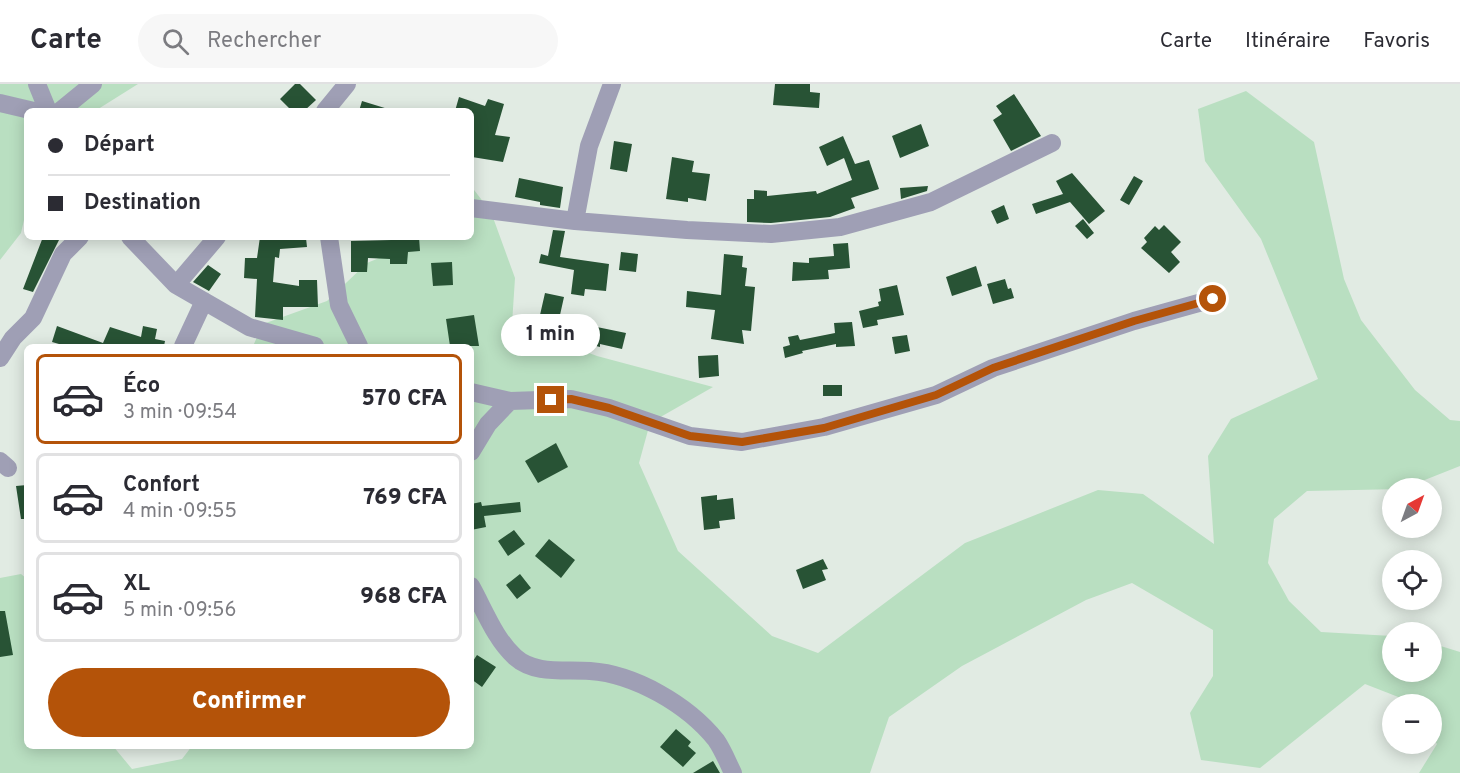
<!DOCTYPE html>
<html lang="fr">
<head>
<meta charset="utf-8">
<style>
  body { margin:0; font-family:Overpass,sans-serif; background:#f7f7f7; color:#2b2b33; height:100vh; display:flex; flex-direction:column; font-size:22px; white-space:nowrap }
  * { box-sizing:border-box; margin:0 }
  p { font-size:20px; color:#7c7c81 }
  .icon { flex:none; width:33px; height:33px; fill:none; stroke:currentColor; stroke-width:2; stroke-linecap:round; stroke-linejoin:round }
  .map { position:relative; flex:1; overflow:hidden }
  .drawer { position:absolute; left:24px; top:260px; width:450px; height:405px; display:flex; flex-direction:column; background:#fff; border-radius:9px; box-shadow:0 3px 15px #0003 }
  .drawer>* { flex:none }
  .guide { position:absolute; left:24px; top:24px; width:450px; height:132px; border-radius:9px; box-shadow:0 3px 15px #0003; display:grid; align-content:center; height:132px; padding:0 24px; background:#fff }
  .needle { width:39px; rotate:41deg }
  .controls { position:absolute; left:1382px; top:394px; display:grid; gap:12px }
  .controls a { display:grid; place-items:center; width:60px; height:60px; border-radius:50%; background:#fff; box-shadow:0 3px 15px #0003; font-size:30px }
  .end { position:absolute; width:27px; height:27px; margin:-14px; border:8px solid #b45309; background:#fff; box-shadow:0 0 0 3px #fff }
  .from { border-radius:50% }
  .bubble { position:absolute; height:42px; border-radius:21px; background:#fff; box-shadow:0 3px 15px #0003; font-size:20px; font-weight:800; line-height:42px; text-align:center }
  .guide b { display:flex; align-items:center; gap:21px; height:57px; font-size:22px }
  .guide b+b { border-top:2px solid #e1e1e2 }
  .guide i { width:15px; height:15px; background:#2b2b33 }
  ul { padding:10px 0 0; list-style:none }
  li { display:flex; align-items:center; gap:18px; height:90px; margin:0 12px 9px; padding:0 12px; border:3px solid #e1e1e2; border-radius:9px }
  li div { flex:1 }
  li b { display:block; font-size:22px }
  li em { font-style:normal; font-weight:800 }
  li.on { border-color:#b45309 }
  li>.icon { width:54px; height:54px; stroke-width:1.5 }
  .cta { display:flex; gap:12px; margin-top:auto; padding:12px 24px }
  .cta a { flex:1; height:69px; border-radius:36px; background:#b45309; color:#fff; font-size:24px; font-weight:800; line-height:69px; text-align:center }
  header { display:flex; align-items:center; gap:36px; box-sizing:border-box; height:84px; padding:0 30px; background:#fff; border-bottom:2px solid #e1e1e2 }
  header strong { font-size:28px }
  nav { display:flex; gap:33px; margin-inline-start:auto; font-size:21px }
  .search { width:420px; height:54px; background:#f7f7f7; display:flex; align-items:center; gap:15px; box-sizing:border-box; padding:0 21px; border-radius:33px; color:#7c7c81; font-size:22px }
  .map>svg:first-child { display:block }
</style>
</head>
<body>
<header>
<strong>Carte</strong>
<div class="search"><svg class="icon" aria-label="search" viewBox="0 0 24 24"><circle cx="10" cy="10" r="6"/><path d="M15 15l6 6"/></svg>Rechercher</div>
<nav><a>Carte</a><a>Itinéraire</a><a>Favoris</a></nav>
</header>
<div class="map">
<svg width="1460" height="689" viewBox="0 0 1460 689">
  <rect width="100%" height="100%" fill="#e1ebe3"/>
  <path fill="#b9dfc1" d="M0 0H138L95 27H27V123L21 149 0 176Z
    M1246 7 1314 58 1344 195 1361 236 1415 306 1450 336 1460 337V382L1402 405 1307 407 1274 435 1268 479 1289 517 1321 548 1392 552V588H1431V559L1460 568V689H1419L1437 660 1431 652V621H1409L1406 616 1365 600 1260 684 1201 676 1190 629 1213 592V546L1132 499 1086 516 962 582 889 633 870 689H0V494L21 490 27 495V662H113L132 685 182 675 192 662H471V262H253L263 240 327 217 367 179 408 162 405 153H471V102L491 128 515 194 512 240 597 272 713 303 650 339 639 379 678 467 772 552 818 569 965 459 1098 406 1143 410 1214 460 1208 372 1231 335 1318 295 1261 155 1205 77 1198 25Z"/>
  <path fill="#285335" d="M295 0H300L316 16 304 27H292L280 15Z
    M775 0H810V8L820 9 819 24 773 21Z
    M1014 10 1041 52 1011 67 993 36 1002 30 996 22Z
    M459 13 485 22 488 15 504 20 495 51 510 53 503 78 472 73 471 27H455Z
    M362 17 388 25V27H359Z
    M921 40 929 62 900 74 892 52Z
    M843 52 855 80 869 76 879 105 851 114 855 124 830 133 771 139 747 138V115H754V106L767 107V112L816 107 817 110 852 96 844 74 827 82 819 63Z
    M614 57 632 60 627 88 610 85Z
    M672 73 694 77 692 88 710 90 706 117 688 114V118L666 115Z
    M1072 89 1105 127 1089 140 1070 118 1036 130 1032 120 1063 110 1056 97Z
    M1134 92 1143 97 1129 121 1120 116Z
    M519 94 563 103 560 124 540 121V118L515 113Z
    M928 102 927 107 901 115 900 104Z
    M1004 121 1009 135 997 140 991 127Z
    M1083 135 1094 149 1087 155 1075 142Z
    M1164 141 1181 158 1171 168 1180 178 1169 189 1141 164 1147 158 1144 154 1155 142 1159 146Z
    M553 146 565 147 560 173 609 180 606 207 585 205 584 212 571 210 574 186 539 179 541 170 548 172Z
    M43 153 59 156 33 208 23 205Z
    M260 153H282V155L306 154 307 163 280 165 279 174 275 173 273 198 299 202V196H317L318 223H283V236L255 233 257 195 244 194 245 174H257Z
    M390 153H419L420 167 408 168 407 180H390V175L368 174 367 188H351V157L391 156Z
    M848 159 850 184 828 186 829 195 792 197 793 178 809 179V174L834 172 833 160Z
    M621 168 638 170 636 188 619 186Z
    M724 170 743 172 742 183 747 184 745 202 755 203 751 247 742 246 744 260 711 255 715 226 686 223 687 207 721 211Z
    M452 178 453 201 433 202 431 179Z
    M208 181 221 190 209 207 193 198Z
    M976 182 982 202 952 212 946 193Z
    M1005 195 1008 205 1011 204 1014 214 993 220 987 200Z
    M897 201 904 231 877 236 878 241 863 244 859 227 879 222 878 218 881 217 879 205Z
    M545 209 564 213 556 249 537 244Z
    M474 231 479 262H450L446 235Z
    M852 238 855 262 836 263V260L802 267 803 269 785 274 783 263 790 261 788 253 798 251 800 256 835 249 834 239Z
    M57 242 103 259 110 243 141 253 143 242 157 245 155 255 165 257 164 262H66L52 258Z
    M592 242 626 249 622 265 600 260V263L588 260Z
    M907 251 910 267 895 270 892 253Z
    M718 271 719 292 699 294 698 272Z
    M823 301H842V312H823Z
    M556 359 568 383 538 399 525 377Z
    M27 401V435H21L16 402Z
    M717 411V416L733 414 735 435 719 437 720 444 704 446 701 413Z
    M481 418 482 422 520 418 521 428 484 432 486 443 471 446V420Z
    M514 446 525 460 508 472 498 457Z
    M549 455 575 476 561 494 535 472Z
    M823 475 828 485 822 486 826 496 803 505 796 486Z
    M520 490 531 504 517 515 506 501Z
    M0 527H5L13 571 0 573Z
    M477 571 496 583 482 603 471 595V580Z
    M676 645 691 658 688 662 696 669 683 683 660 663Z
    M713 677 720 689H693Z"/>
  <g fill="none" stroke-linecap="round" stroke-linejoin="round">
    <path stroke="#9f9fb5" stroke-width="18" d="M37 0 48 27
      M0 19 34 27
      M60 27 93 0
      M325 27 347 0
      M471 124 575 137 687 146 771 150 840 143 931 118 1052 59
      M575 137 589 62 612 0
      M130 153 176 201 249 243 315 262
      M329 153 339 221 359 262
      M176 201 217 153
      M183 262 204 217
      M0 274 13 254 33 234 63 170 80 153
      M471 308 510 317 571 315 609 324 690 352 742 358 824 343 936 311 993 284 1134 237 1213 215
      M471 368 488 340 510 317
      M0 377 8 384
      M471 502C484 525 495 555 515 573 535 591 565 585 590 587 635 590 688 621 716 656 723 666 728 679 733 689"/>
  </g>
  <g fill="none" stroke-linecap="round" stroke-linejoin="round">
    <path stroke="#b45309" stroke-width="8" d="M551 316 571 315 609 324 690 352 742 358 824 344 936 311 993 284 1134 237 1213 215"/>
  </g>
</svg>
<div class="controls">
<a><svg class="needle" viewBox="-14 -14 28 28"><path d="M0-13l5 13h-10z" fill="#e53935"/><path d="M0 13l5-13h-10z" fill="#7c7c81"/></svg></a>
<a><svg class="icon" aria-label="locate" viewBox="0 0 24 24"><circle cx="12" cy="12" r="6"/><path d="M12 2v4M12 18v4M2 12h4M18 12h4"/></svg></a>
<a>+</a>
<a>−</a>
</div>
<i class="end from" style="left:1213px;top:215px"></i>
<i class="end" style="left:551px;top:316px"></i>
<div class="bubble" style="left:501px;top:230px;width:99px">1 min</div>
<div class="guide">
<b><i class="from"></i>Départ</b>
<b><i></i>Destination</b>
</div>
<section class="drawer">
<ul>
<li class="on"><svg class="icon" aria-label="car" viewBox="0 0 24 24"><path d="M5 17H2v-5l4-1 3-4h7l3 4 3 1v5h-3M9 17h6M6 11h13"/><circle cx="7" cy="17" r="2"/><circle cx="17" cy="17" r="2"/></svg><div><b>Éco</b><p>3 min · 09:54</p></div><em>570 CFA</em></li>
<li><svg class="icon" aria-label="car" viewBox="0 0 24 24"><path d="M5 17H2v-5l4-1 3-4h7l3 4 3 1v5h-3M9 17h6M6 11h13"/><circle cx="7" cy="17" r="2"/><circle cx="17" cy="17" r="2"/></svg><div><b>Confort</b><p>4 min · 09:55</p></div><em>769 CFA</em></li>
<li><svg class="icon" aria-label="car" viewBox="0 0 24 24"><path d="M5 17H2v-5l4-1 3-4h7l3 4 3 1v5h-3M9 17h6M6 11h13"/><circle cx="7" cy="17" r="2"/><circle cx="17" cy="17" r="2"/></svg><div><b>XL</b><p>5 min · 09:56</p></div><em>968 CFA</em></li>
</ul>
<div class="cta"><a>Confirmer</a></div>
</section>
</div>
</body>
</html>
